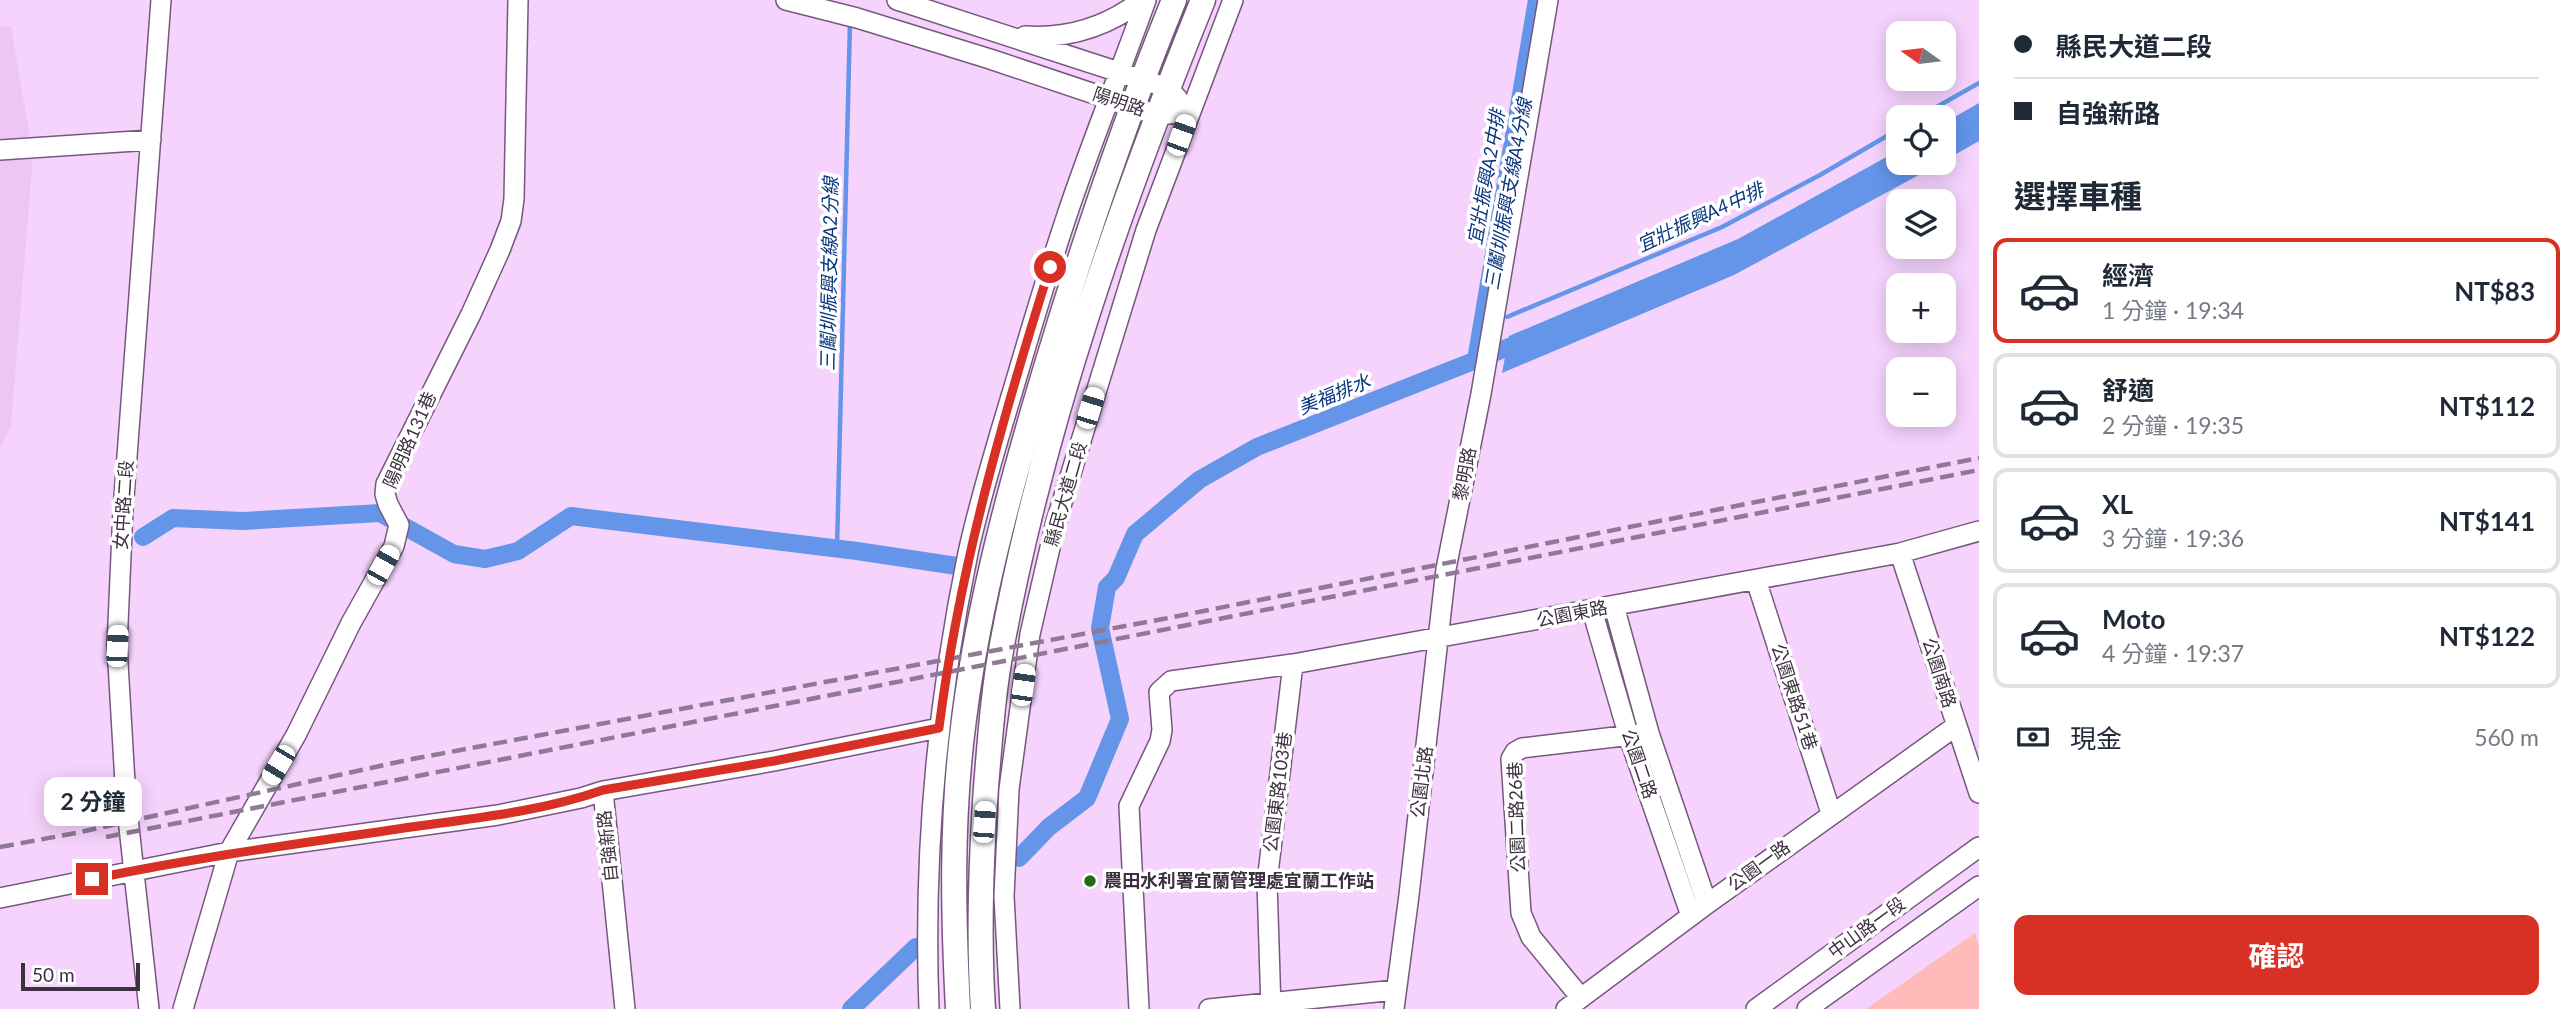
<!DOCTYPE html>
<html lang="zh-TW">
<head>
<meta charset="utf-8">
<style>
  body { margin:0; font-family:Lato,"Noto Sans TC",sans-serif; background:#f2f2f3; color:#1f2937; height:100vh; display:flex; flex-direction:column; font-size:26px; white-space:nowrap }
  * { box-sizing:border-box; margin:0 }
  p { font-size:23px; color:#747a83 }
  .icon { flex:none; width:38px; height:38px; fill:none; stroke:currentColor; stroke-width:2; stroke-linecap:round; stroke-linejoin:round }
  .map { position:relative; flex:1; overflow:hidden }
  .panel { display:flex; flex-direction:column; background:#fff; width:595px }
  .panel>* { flex:none }
  .banner { display:grid; align-content:center; height:154px; padding:0 35px; background:#fff }
  .needle { width:46px; rotate:284deg }
  .buttons { position:absolute; left:1886px; top:21px; display:grid; gap:14px }
  .buttons a { display:grid; place-items:center; width:70px; height:70px; border-radius:14px; background:#fff; box-shadow:0 4px 18px #0003; font-size:35px }
  .scale { position:absolute; left:21px; bottom:18px; width:119px; box-sizing:border-box; padding-left:7px; border:4px solid #3d3040; border-top:0; font-size:19px; line-height:24px; white-space:nowrap; color:#3d3040; -webkit-text-stroke:5px #fff; paint-order:stroke }
  .end { position:absolute; width:32px; height:32px; margin:-16px; border:9px solid #d93025; background:#fff; box-shadow:0 0 0 4px #fff }
  .from { border-radius:50% }
  .bubble { position:absolute; height:49px; border-radius:14px; background:#fff; box-shadow:0 4px 18px #0003; font-size:23px; font-weight:700; line-height:49px; text-align:center }
  .car { position:absolute; width:21px; height:42px; margin:-21px -10px; border-radius:9px; box-shadow:0 0 5px 2px #0007; background:linear-gradient(#fff 24%,#345 0 40%,#fff 0 76%,#345 0 86%,#fff 0) }
  .banner b { display:flex; align-items:center; gap:24px; height:66px; font-size:26px }
  .banner b+b { border-top:2px solid #e0e1e3 }
  .banner i { width:18px; height:18px; background:#1f2937 }
  ul { padding:0; list-style:none }
  li { display:flex; align-items:center; gap:21px; height:105px; margin:0 14px 10px; padding:0 21px; border:4px solid #e0e1e3; border-radius:14px }
  li div { flex:1 }
  li b { display:block; font-size:26px }
  li em { font-style:normal; font-weight:700 }
  li.selected { border-color:#d93025 }
  li>.icon { width:63px; height:63px; stroke-width:1.5 }
  h2 { padding:0 35px; font-size:32px; line-height:84px }
  .pay { display:flex; align-items:center; gap:18px; height:77px; padding:0 35px; font-size:26px }
  .pay p { margin-inline-start:auto }
  .action { display:flex; gap:14px; margin-top:auto; padding:14px 35px }
  .action a { flex:1; height:80px; border-radius:14px; background:#d93025; color:#fff; font-size:28px; font-weight:700; line-height:80px; text-align:center }
  main { display:flex; flex:1; min-height:0 }
  .map>svg:first-child { display:block }
</style>
</head>
<body>
<main>
<div class="map">
<svg width="1979" height="1009" viewBox="0 0 1979 1009">
  <rect width="100%" height="100%" fill="#f5d3fd"/>
  <path fill="#edc6f5" d="M11 26 33 156 11 425 0 449V27Z"/>
  <path fill="#ffbbba" d="M1975 933 1979 947V1009H1866Z"/>
  <path fill="#6495e9" d="M1979 103V141L1944 161V123Z
    M1899 150V163H1941L1734 275 1502 373 1509 336 1738 239Z"/>
  <g fill="none" stroke-linecap="round" stroke-linejoin="round">
    <path stroke="#6495e9" stroke-width="4.5" d="M1919 117 1979 83
      M1507 317 1722 227 1820 175 1899 129
      M837 548 850 22"/>
    <path stroke="#6495e9" stroke-width="18" d="M1476 360 1537 0
      M143 537 173 518 243 521 380 513 454 554 485 559 518 551 571 516 857 551 957 566
      M1019 858 1049 827 1087 798 1120 719 1100 628 1107 587 1116 578 1135 534 1199 480 1257 447 1529 339
      M851 1009 916 947"/>
    <g stroke="#76587d" stroke-width="22">
      <path id="minor" d="M786 0 857 18 990 59 1157 115 1189 112
        M897 0 1168 88 1178 99
        M1025 36C1069 39 1107 27 1142 0
        M0 150 151 140
        M1900 553 1979 793
        M1756 580 1831 813
        M1614 606 1649 733 1707 904
        M1592 610 1629 737 1691 916
        M603 791 774 761 939 728
        M0 898 229 852 498 815 581 798 603 791 625 1009
        M1581 998 1531 937 1521 913 1511 759 1515 752 1522 748 1649 733
        M149 1009 126 800 117 646 123 510 161 0
        M183 1009 229 852 296 735 351 623 394 546 399 525 388 504 385 494 386 484 471 314 500 250 511 221 514 199 518 0
        M929 1009C923 855 937 703 968 553 980 498 997 443 1013 390 1030 332 1047 275 1066 218 1090 145 1120 73 1146 0
        M1010 1009 1004 896 1009 789 1030 634 1056 522 1146 230 1233 0
        M1139 1009 1129 806 1160 741 1162 730 1159 692 1171 681 1293 664 1900 553 1979 531
        M1209 1009 1396 990
        M1271 1009 1267 882 1293 664
        M1394 1009 1409 895 1446 569 1481 394 1548 0
        M1566 1009 1707 904 1956 726
        M1756 1009 1979 847
        M1807 1009 1979 886"/>
    </g>
    <g stroke="#76587d" stroke-width="27">
      <path id="major" d="M958 1009C953 912 951 816 964 719 979 601 1010 488 1044 374 1082 247 1124 123 1174 0
        M983 1009C978 935 981 861 986 787 990 740 993 692 1002 645 1043 423 1119 208 1203 0"/>
    </g>
    <use href="#minor" stroke="#fff" stroke-width="19"/>
    <use href="#major" stroke="#fff" stroke-width="24"/>
    <path stroke="#8f7994" stroke-width="4.5" stroke-dasharray="14 7" stroke-linecap="butt" d="M106 837 1979 470
      M0 847 76 833 407 760 1163 619 1979 458"/>
  </g>
  <g fill="none" stroke-linecap="round" stroke-linejoin="round">
    <path stroke="#d93025" stroke-width="9" d="M92 879C194 858 295 844 398 829 466 819 537 813 603 790L774 761 939 728C959 571 1002 419 1050 267"/>
  </g>
  <circle fill="#226d0d" stroke="#fff" stroke-width="2.5" cx="1090" cy="881" r="7"/>
  <g text-anchor="middle" stroke-width="7" stroke-linejoin="round" paint-order="stroke">
    <g font-size="18" fill="#3d3040" stroke="#fff">
      <text transform="translate(1119 102) rotate(19)" y="6">陽明路</text>
      <text transform="translate(410 440) rotate(-66)" y="6">陽明路131巷</text>
      <text transform="translate(1465 474) rotate(-79)" y="6">黎明路</text>
      <text transform="translate(1066 494) rotate(-74)" y="6">縣民大道二段</text>
      <text transform="translate(124 505) rotate(-86)" y="6">女中路二段</text>
      <text transform="translate(1572 614) rotate(-11)" y="6">公園東路</text>
      <text transform="translate(1939 673) rotate(72)" y="6">公園南路</text>
      <text transform="translate(1794 697) rotate(72)" y="6">公園東路51巷</text>
      <text transform="translate(1639 764) rotate(71)" y="6">公園二路</text>
      <text transform="translate(1422 782) rotate(-83)" y="6">公園北路</text>
      <text transform="translate(1278 792) rotate(-83)" y="6">公園東路103巷</text>
      <text transform="translate(1517 817) rotate(-92)" y="6">公園二路26巷</text>
      <text transform="translate(608 846) rotate(-96)" y="6">自強新路</text>
      <text transform="translate(1759 866) rotate(-36)" y="6">公園一路</text>
      <text transform="translate(1867 928) rotate(-36)" y="6">中山路一段</text>
    </g>
    <g font-size="18" font-weight="bold" fill="#3d3040" stroke="#fff" text-anchor="start">
      <text x="1104" y="887">農田水利署宜蘭管理處宜蘭工作站</text>
    </g>
    <g font-size="19" font-style="italic" fill="#09367f" stroke="#fff">
      <text transform="translate(1486 177) rotate(-80)" y="7">宜壯振興A2中排</text>
      <text transform="translate(1508 194) rotate(-80)" y="7">三鬮圳振興支線A4分線</text>
      <text transform="translate(1700 217) rotate(-25)" y="7">宜壯振興A4中排</text>
      <text transform="translate(829 274) rotate(-89)" y="7">三鬮圳振興支線A2分線</text>
      <text transform="translate(1334 394) rotate(-22)" y="7">美福排水</text>
    </g>
  </g>
</svg>
<div class="buttons">
<a><svg class="needle" viewBox="-14 -14 28 28"><path d="M0-13l5 13h-10z" fill="#e53935"/><path d="M0 13l5-13h-10z" fill="#747a83"/></svg></a>
<a><svg class="icon" aria-label="locate" viewBox="0 0 24 24"><circle cx="12" cy="12" r="6"/><path d="M12 2v4M12 18v4M2 12h4M18 12h4"/></svg></a>
<a><svg class="icon" aria-label="layers" viewBox="0 0 24 24"><path d="M12 4l9 5-9 5-9-5zM3 14l9 5 9-5"/></svg></a>
<a>+</a>
<a>−</a>
</div>
<div class="scale">50 m</div>
<i class="end from" style="left:1050px;top:267px"></i>
<i class="end" style="left:92px;top:879px"></i>
<div class="bubble" style="left:44px;top:777px;width:98px">2 分鐘</div>
<i class="car" style="left:1181px;top:135px;rotate:20deg"></i>
<i class="car" style="left:1090px;top:408px;rotate:17deg"></i>
<i class="car" style="left:383px;top:565px;rotate:29deg"></i>
<i class="car" style="left:117px;top:646px;rotate:3deg"></i>
<i class="car" style="left:1023px;top:685px;rotate:8deg"></i>
<i class="car" style="left:278px;top:765px;rotate:211deg"></i>
<i class="car" style="left:984px;top:822px;rotate:4deg"></i>
</div>
<section class="panel">
<div class="banner">
<b><i class="from"></i>縣民大道二段</b>
<b><i></i>自強新路</b>
</div>
<h2>選擇車種</h2>
<ul>
<li class="selected"><svg class="icon" aria-label="car" viewBox="0 0 24 24"><path d="M5 17H2v-5l4-1 3-4h7l3 4 3 1v5h-3M9 17h6M6 11h13"/><circle cx="7" cy="17" r="2"/><circle cx="17" cy="17" r="2"/></svg><div><b>經濟</b><p>1 分鐘 · 19:34</p></div><em>NT$83</em></li>
<li><svg class="icon" aria-label="car" viewBox="0 0 24 24"><path d="M5 17H2v-5l4-1 3-4h7l3 4 3 1v5h-3M9 17h6M6 11h13"/><circle cx="7" cy="17" r="2"/><circle cx="17" cy="17" r="2"/></svg><div><b>舒適</b><p>2 分鐘 · 19:35</p></div><em>NT$112</em></li>
<li><svg class="icon" aria-label="car" viewBox="0 0 24 24"><path d="M5 17H2v-5l4-1 3-4h7l3 4 3 1v5h-3M9 17h6M6 11h13"/><circle cx="7" cy="17" r="2"/><circle cx="17" cy="17" r="2"/></svg><div><b>XL</b><p>3 分鐘 · 19:36</p></div><em>NT$141</em></li>
<li><svg class="icon" aria-label="car" viewBox="0 0 24 24"><path d="M5 17H2v-5l4-1 3-4h7l3 4 3 1v5h-3M9 17h6M6 11h13"/><circle cx="7" cy="17" r="2"/><circle cx="17" cy="17" r="2"/></svg><div><b>Moto</b><p>4 分鐘 · 19:37</p></div><em>NT$122</em></li>
</ul>
<div class="pay"><svg class="icon" aria-label="cash" viewBox="0 0 24 24"><path d="M3 7h18v10H3z"/><circle cx="12" cy="12" r="2"/></svg>現金<p>560 m</p></div>
<div class="action"><a>確認</a></div>
</section>
</main>
</body>
</html>
